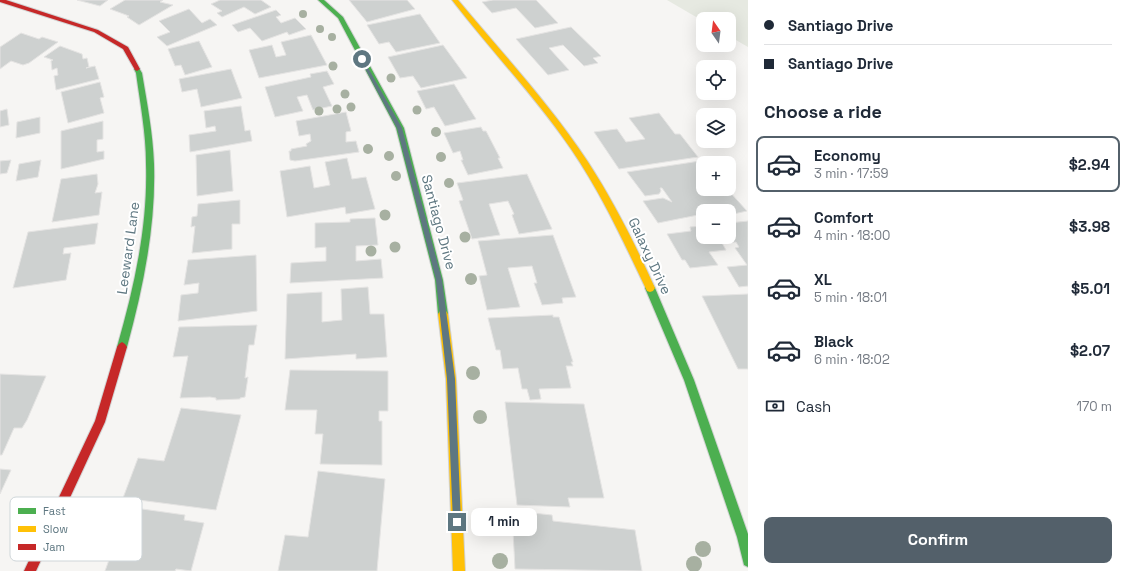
<!DOCTYPE html>
<html lang="en">
<head>
<meta charset="utf-8">
<style>
  body { margin:0; font-family:"Space Grotesk",sans-serif; background:#f6f6f7; color:#1f2937; height:100vh; display:flex; flex-direction:column; font-size:15px; white-space:nowrap }
  * { box-sizing:border-box; margin:0 }
  p { font-size:13px; color:#747a83 }
  .icon { flex:none; width:22px; height:22px; fill:none; stroke:currentColor; stroke-width:2; stroke-linecap:round; stroke-linejoin:round }
  .map { position:relative; flex:1; overflow:hidden }
  .sheet { display:flex; flex-direction:column; background:#fff; width:380px }
  .sheet>* { flex:none }
  .banner { display:grid; align-content:center; height:88px; padding:0 16px; background:#fff }
  .needle { width:26px; rotate:346deg }
  .buttons { position:absolute; left:696px; top:12px; display:grid; gap:8px }
  .buttons a { display:grid; place-items:center; width:40px; height:40px; border-radius:8px; background:#fff; box-shadow:0 4px 16px #0002; font-size:20px }
  .end { position:absolute; width:18px; height:18px; margin:-9px; border:5px solid #5e7781; background:#fff; box-shadow:0 0 0 2px #fff }
  .from { border-radius:50% }
  .bubble { position:absolute; height:28px; border-radius:8px; background:#fff; box-shadow:0 4px 16px #0002; font-size:13px; font-weight:600; line-height:28px; text-align:center }
  .banner b { display:flex; align-items:center; gap:14px; height:38px; font-size:15px }
  .banner b+b { border-top:1px solid #e0e1e3 }
  .banner i { width:10px; height:10px; background:#1f2937 }
  ul { padding:0; list-style:none }
  li { display:flex; align-items:center; gap:12px; height:56px; margin:0 8px 6px; padding:0 8px; border:2px solid transparent; border-radius:8px }
  li div { flex:1 }
  li b { display:block; font-size:15px }
  li em { font-style:normal; font-weight:600 }
  li.current { border-color:#53606a }
  li>.icon { width:36px; height:36px; stroke-width:1.5 }
  h2 { padding:0 16px; font-size:18px; line-height:48px }
  .pay { display:flex; align-items:center; gap:10px; height:44px; padding:0 16px; font-size:15px }
  .pay p { margin-inline-start:auto }
  .button { display:flex; gap:8px; margin-top:auto; padding:8px 16px }
  .button a { flex:1; height:46px; border-radius:8px; background:#53606a; color:#fff; font-size:16px; font-weight:600; line-height:46px; text-align:center }
  main { display:flex; flex:1; min-height:0 }
  .map>svg:first-child { display:block }
</style>
</head>
<body>
<main>
<div class="map">
<svg width="748" height="571" viewBox="0 0 748 571">
  <rect width="100%" height="100%" fill="#f6f5f3"/>
  <path fill="#e6e9e1" d="M667 0H748V47L729 36V19H703V21Z"/>
  <path fill="#ced1d0" stroke="#e5e4e3" d="M77 0H108L100 6Z
    M125 0H163L160 2 173 5 139 25 127 17 129 16 110 9Z
    M220 0H261L271 7 255 14 244 7 222 17 217 13 222 11 211 4Z
    M349 0H407L415 9 367 22Z
    M493 0H536L558 23 535 28 516 8 492 13 482 2Z
    M189 9 202 23 210 19 217 25 167 46 157 37 170 32 159 21Z
    M276 10 281 15 276 17 281 23 295 18 306 29 289 35 287 32 262 41 250 28 238 32 232 25Z
    M420 14 440 43 396 52 389 42 379 44 367 25Z
    M571 27 601 56 593 58 598 63 584 66 563 45 549 48 569 70 548 75 516 39Z
    M21 33 39 39 42 37 58 42 29 63 23 65 11 61 0 69V47Z
    M311 35 327 65 259 78 249 50 272 45 276 57 286 55 281 42Z
    M199 41 212 67 185 75 181 65 175 66 168 49Z
    M443 45 467 78 421 88 413 76 400 78 388 57Z
    M60 46 82 54 83 59 87 58 89 67 86 68 95 66 99 79 56 90 54 76 58 75 57 68 52 70 51 61 53 60 44 57Z
    M231 69 242 98 201 107 197 89 182 92 179 79Z
    M327 71 334 84 323 87 332 106 313 110 307 95 297 97 303 111 275 117 265 87 311 77 310 74Z
    M100 82 104 97 100 98 104 113 68 123 61 92Z
    M454 84 476 119 445 126 434 107 426 109 417 91Z
    M241 106 245 131 250 130 252 141 190 152 189 135 216 131 215 126 206 128 204 111Z
    M7 109 9 125 0 127V111Z
    M346 112 351 131 346 132V142L356 141 359 152 295 161 290 160 289 151H291V149L307 146 306 144 311 141 310 134 299 136 296 121Z
    M659 113 675 134H680L698 157 619 169 594 132 617 129 626 142 645 139 629 118Z
    M40 117V133L16 138 17 122Z
    M103 121V139L97 140V152L104 151V159L61 169V131Z
    M481 127 483 131H486L500 158H498L503 168 468 175 461 160H463L460 151 453 153 444 133Z
    M230 150 233 191 197 196 196 155Z
    M347 158 352 179 366 177 375 209 346 214 345 207 287 217 280 171 310 166 314 188 330 185 325 162Z
    M11 160 7 173 0 174V161Z
    M41 160 38 177 16 181 19 164Z
    M718 160 721 163H703V189H727L747 211 729 215V211H703V214L658 223 643 201 663 198 672 202 662 188H660L661 191 659 194 645 196 627 172 700 161 702 163Z
    M97 174 98 184 95 193 102 192 99 215 52 222 61 179Z
    M527 174 552 229 519 234 512 215 514 214 508 201 489 204 500 235 472 239 459 201 463 200 457 183Z
    M240 200V224H232V249L192 253 195 226 191 227 192 217 197 216 198 204Z
    M375 218 378 245 356 246V261L381 259 383 278 290 283 291 263 326 261V247L315 248V223L350 222V219Z
    M748 221V286L739 287 727 267 747 265 735 248 739 247 736 242 722 243 726 250 709 252 718 265 690 268 685 260H682L667 234 691 231 690 227 703 226V237H729V223Z
    M98 223 95 244 64 248 63 254 71 253 66 280 13 288 28 232Z
    M553 235 576 297 562 298 563 303 542 305 534 283H537L532 266 508 268 520 307 487 310 479 276 487 275 478 241Z
    M256 255 257 311 178 321 181 295 198 293 199 283 184 285 188 260Z
    M368 287 370 314H384L387 357 356 359V354L285 359 287 294 322 292V322L342 320 341 289Z
    M748 294V369H738L702 296Z
    M553 315V317H559L573 362H571L573 366H566L571 388 539 389 541 399 530 400 527 389H522L518 368 503 369 500 350H496L488 318Z
    M257 325 254 345H249L245 378 248 377 245 397 240 398V399L216 400V398L210 397 180 398 188 356 173 357 179 327Z
    M290 370 388 371V411H379V421H382V465L320 464 323 434H315L317 410H285Z
    M0 374 46 376 27 420 22 428H14L2 455H0Z
    M505 402 584 404 604 498H568L570 507 517 505Z
    M181 408 241 415 216 510 123 498 138 458 164 461Z
    M0 469 11 470 0 494Z
    M318 471 385 479 377 571H278L285 535 308 537Z
    M128 507 185 515 184 520 204 523 191 571 176 569 175 571H105Z
    M512 511 552 515 553 521 635 530 642 571 515 569Z"/>
  <g fill="none" stroke-linecap="round" stroke-linejoin="round">
    <g stroke="#d2d3d3" stroke-width="2">
      <path id="fast" d="M318 0H324L343 17 404 128 443 280 448 314 446 317 443 318 440 317 438 314 435 280 396 128 338 18Z
        M137 67 139 68 142 73C147 103 153 133 154 164 156 226 143 288 127 347L125 350 122 352 119 350 117 347C134 288 148 226 146 164 146 133 140 103 136 73L134 69Z
        M650 284 653 285 655 288 694 380 748 534V567L744 565 737 537 684 380 645 288 647 285Z"/>
    </g>
    <g stroke="#d2d3d3" stroke-width="2">
      <path id="slow" d="M452 0H458C502 53 550 104 588 162 614 202 635 244 655 288L653 291 650 292 647 291C623 241 603 196 571 149 535 96 491 51 452 0Z
        M443 310 446 311 448 314 456 379 465 571H453L446 379 438 314 440 311Z"/>
    </g>
    <g stroke="#d2d3d3" stroke-width="2">
      <path id="jam" d="M0 0H6L98 30 128 47 140 69 137 71 135 70 123 49 94 32 0 2Z
        M122 342 125 344 127 347 105 422 36 571H24L95 421 117 347 119 344Z"/>
    </g>
    <use href="#fast" fill="#4caf50" fill-rule="evenodd"/>
    <use href="#slow" fill="#ffc107" fill-rule="evenodd"/>
    <use href="#jam" fill="#c62828" fill-rule="evenodd"/>
  </g>
  <g fill="#a7b0a1">
    <circle cx="303" cy="14" r="4"/>
    <circle cx="320" cy="29" r="4"/>
    <circle cx="332" cy="37" r="4"/>
    <circle cx="333" cy="66" r="4.5"/>
    <circle cx="391" cy="78" r="4.5"/>
    <circle cx="345" cy="94" r="4.5"/>
    <circle cx="351" cy="107" r="4.5"/>
    <circle cx="337" cy="109" r="4.5"/>
    <circle cx="417" cy="110" r="4.5"/>
    <circle cx="319" cy="111" r="4.5"/>
    <circle cx="436" cy="132" r="5"/>
    <circle cx="368" cy="149" r="5"/>
    <circle cx="389" cy="156" r="5"/>
    <circle cx="441" cy="157" r="5"/>
    <circle cx="396" cy="176" r="5"/>
    <circle cx="449" cy="183" r="5"/>
    <circle cx="385" cy="215" r="5.5"/>
    <circle cx="465" cy="237" r="5.5"/>
    <circle cx="395" cy="247" r="5.5"/>
    <circle cx="371" cy="251" r="5.5"/>
    <circle cx="471" cy="279" r="6"/>
    <circle cx="473" cy="373" r="7"/>
    <circle cx="480" cy="417" r="7"/>
    <circle cx="703" cy="549" r="8"/>
    <circle cx="500" cy="561" r="8"/>
    <circle cx="694" cy="564" r="8"/>
  </g>
  <path fill="#5e7781" d="M362 57 402 128 442 280 455 379 461 522 457 526 453 522 447 379 436 280 397 128 360 59Z"/>
  <g text-anchor="middle" stroke-width="4" stroke-linejoin="round" paint-order="stroke">
    <g font-size="14" fill="#5e7781" stroke="#fff">
      <text transform="translate(439 222) rotate(75)" y="5">Santiago Drive</text>
      <text transform="translate(128 248) rotate(-82)" y="5">Leeward Lane</text>
      <text transform="translate(650 256) rotate(65)" y="5">Galaxy Drive</text>
    </g>
  </g>
  <rect x="10" y="497" width="132" height="64" rx="6" fill="#fff" stroke="#cfd6d9" stroke-width="1"/>
  <rect x="18" y="508" width="18" height="6" fill="#4caf50"/>
  <rect x="18" y="526" width="18" height="6" fill="#ffc107"/>
  <rect x="18" y="544" width="18" height="6" fill="#c62828"/>
  <g font-size="11" fill="#5e7781">
    <text x="43" y="515">Fast</text>
    <text x="43" y="533">Slow</text>
    <text x="43" y="551">Jam</text>
  </g>
</svg>
<div class="buttons">
<a><svg class="needle" viewBox="-14 -14 28 28"><path d="M0-13l5 13h-10z" fill="#e53935"/><path d="M0 13l5-13h-10z" fill="#747a83"/></svg></a>
<a><svg class="icon" aria-label="locate" viewBox="0 0 24 24"><circle cx="12" cy="12" r="6"/><path d="M12 2v4M12 18v4M2 12h4M18 12h4"/></svg></a>
<a><svg class="icon" aria-label="layers" viewBox="0 0 24 24"><path d="M12 4l9 5-9 5-9-5zM3 14l9 5 9-5"/></svg></a>
<a>+</a>
<a>−</a>
</div>
<i class="end from" style="left:362px;top:59px"></i>
<i class="end" style="left:457px;top:522px"></i>
<div class="bubble" style="left:471px;top:508px;width:66px">1 min</div>
</div>
<section class="sheet">
<div class="banner">
<b><i class="from"></i>Santiago Drive</b>
<b><i></i>Santiago Drive</b>
</div>
<h2>Choose a ride</h2>
<ul>
<li class="current"><svg class="icon" aria-label="car" viewBox="0 0 24 24"><path d="M5 17H2v-5l4-1 3-4h7l3 4 3 1v5h-3M9 17h6M6 11h13"/><circle cx="7" cy="17" r="2"/><circle cx="17" cy="17" r="2"/></svg><div><b>Economy</b><p>3 min · 17:59</p></div><em>$2.94</em></li>
<li><svg class="icon" aria-label="car" viewBox="0 0 24 24"><path d="M5 17H2v-5l4-1 3-4h7l3 4 3 1v5h-3M9 17h6M6 11h13"/><circle cx="7" cy="17" r="2"/><circle cx="17" cy="17" r="2"/></svg><div><b>Comfort</b><p>4 min · 18:00</p></div><em>$3.98</em></li>
<li><svg class="icon" aria-label="car" viewBox="0 0 24 24"><path d="M5 17H2v-5l4-1 3-4h7l3 4 3 1v5h-3M9 17h6M6 11h13"/><circle cx="7" cy="17" r="2"/><circle cx="17" cy="17" r="2"/></svg><div><b>XL</b><p>5 min · 18:01</p></div><em>$5.01</em></li>
<li><svg class="icon" aria-label="car" viewBox="0 0 24 24"><path d="M5 17H2v-5l4-1 3-4h7l3 4 3 1v5h-3M9 17h6M6 11h13"/><circle cx="7" cy="17" r="2"/><circle cx="17" cy="17" r="2"/></svg><div><b>Black</b><p>6 min · 18:02</p></div><em>$2.07</em></li>
</ul>
<div class="pay"><svg class="icon" aria-label="cash" viewBox="0 0 24 24"><path d="M3 7h18v10H3z"/><circle cx="12" cy="12" r="2"/></svg>Cash<p>170 m</p></div>
<div class="button"><a>Confirm</a></div>
</section>
</main>
</body>
</html>
